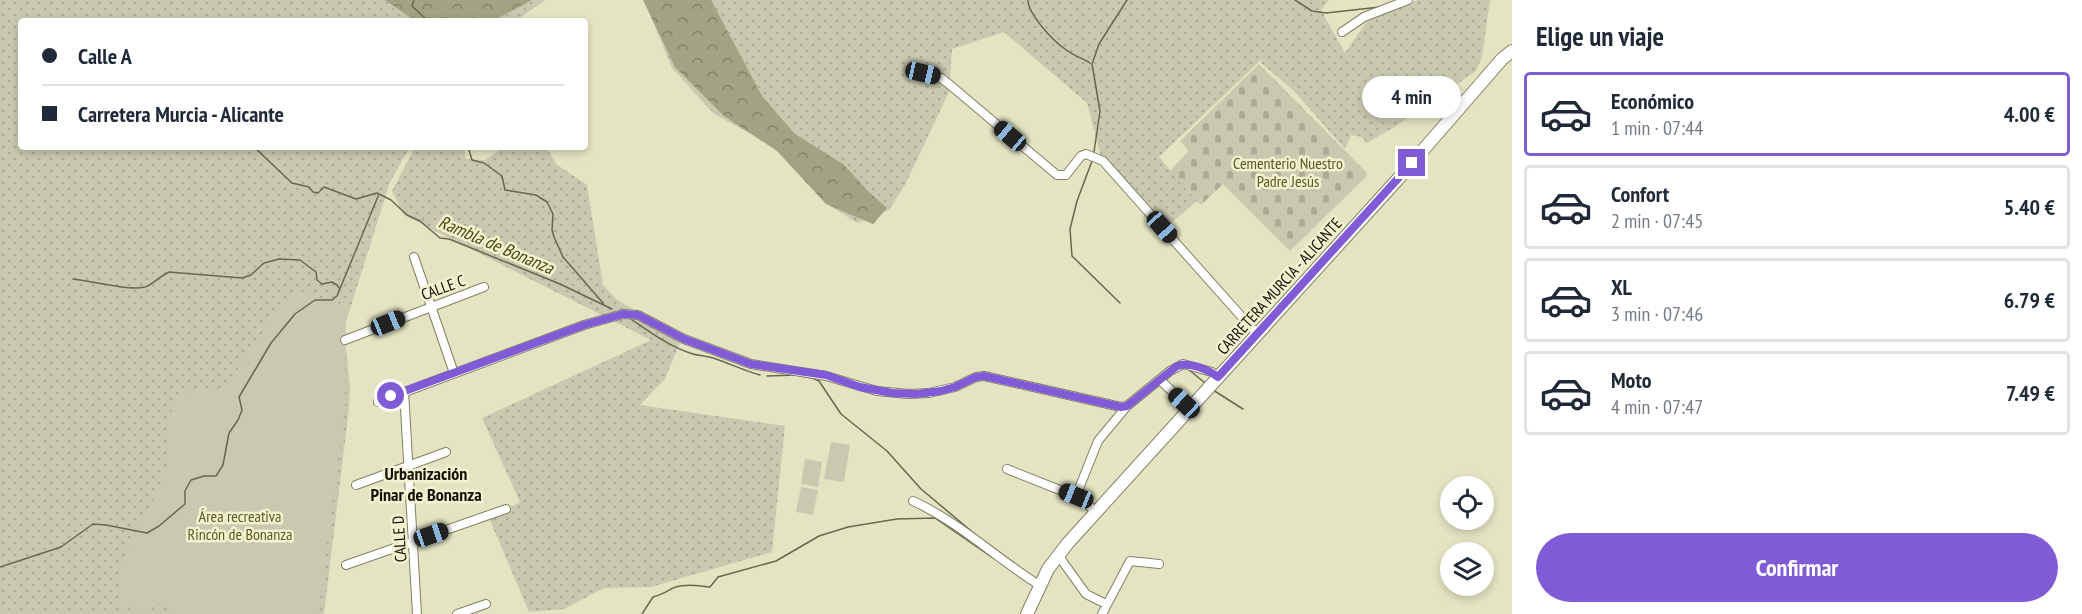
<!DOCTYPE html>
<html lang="es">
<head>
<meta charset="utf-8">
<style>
  body { margin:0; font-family:"PT Sans Narrow",sans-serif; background:#f2f2f3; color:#1f2937; height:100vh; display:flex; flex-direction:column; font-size:22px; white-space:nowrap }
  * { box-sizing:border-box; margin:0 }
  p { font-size:20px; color:#747a83 }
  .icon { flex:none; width:33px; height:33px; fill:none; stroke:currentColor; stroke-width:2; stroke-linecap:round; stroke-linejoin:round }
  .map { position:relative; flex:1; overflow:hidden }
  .side { display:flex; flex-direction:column; background:#fff; width:570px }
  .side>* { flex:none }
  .guide { position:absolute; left:18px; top:18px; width:570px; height:132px; border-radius:6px; box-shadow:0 3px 9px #0003; display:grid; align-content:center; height:132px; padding:0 24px; background:#fff }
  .buttons { position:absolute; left:1440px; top:476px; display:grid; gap:12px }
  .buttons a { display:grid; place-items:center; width:54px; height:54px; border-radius:50%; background:#fff; box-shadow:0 3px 9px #0003; font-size:30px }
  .end { position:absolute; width:27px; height:27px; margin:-14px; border:8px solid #7f5cd6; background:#fff; box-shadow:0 0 0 3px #fff }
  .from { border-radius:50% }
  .bubble { position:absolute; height:42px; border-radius:21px; background:#fff; box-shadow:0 3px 9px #0003; font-size:20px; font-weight:700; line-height:42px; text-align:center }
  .car { position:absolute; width:18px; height:36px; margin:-18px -9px; border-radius:8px; box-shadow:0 0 4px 2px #0007; background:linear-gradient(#222 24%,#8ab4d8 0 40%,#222 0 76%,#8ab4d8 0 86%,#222 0) }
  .guide b { display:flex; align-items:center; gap:21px; height:57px; font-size:22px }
  .guide b+b { border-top:2px solid #e0e1e3 }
  .guide i { width:15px; height:15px; background:#1f2937 }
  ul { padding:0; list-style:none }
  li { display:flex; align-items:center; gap:18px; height:84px; margin:0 12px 9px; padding:0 12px; border:3px solid #e0e1e3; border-radius:6px }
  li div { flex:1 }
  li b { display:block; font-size:22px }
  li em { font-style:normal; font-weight:700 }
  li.current { border-color:#7f5cd6 }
  li>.icon { width:54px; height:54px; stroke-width:1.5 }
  h2 { padding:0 24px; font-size:27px; line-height:72px }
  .cta { display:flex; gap:12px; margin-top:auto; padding:12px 24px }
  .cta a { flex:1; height:69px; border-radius:36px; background:#7f5cd6; color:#fff; font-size:24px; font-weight:700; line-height:69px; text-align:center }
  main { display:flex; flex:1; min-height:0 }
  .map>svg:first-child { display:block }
</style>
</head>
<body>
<main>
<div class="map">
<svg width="1512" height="614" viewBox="0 0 1512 614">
  <defs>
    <pattern id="grass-dots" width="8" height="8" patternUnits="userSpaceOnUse" patternTransform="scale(1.5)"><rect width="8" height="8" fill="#c9c9b0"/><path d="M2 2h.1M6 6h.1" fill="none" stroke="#acac96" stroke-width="1.8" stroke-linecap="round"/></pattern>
    <pattern id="forest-crowns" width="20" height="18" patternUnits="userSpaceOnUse" patternTransform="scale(1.5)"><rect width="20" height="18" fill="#a3a282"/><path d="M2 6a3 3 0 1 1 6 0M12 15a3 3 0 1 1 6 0" fill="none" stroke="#838368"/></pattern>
    <pattern id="cemetery-stones" width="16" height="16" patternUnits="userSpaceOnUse" patternTransform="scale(1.5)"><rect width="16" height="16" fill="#c9c9b0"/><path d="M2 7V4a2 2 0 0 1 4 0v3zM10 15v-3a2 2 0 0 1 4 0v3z" fill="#acac96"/></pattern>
  </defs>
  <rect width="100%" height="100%" fill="#e4e4c3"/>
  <path fill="url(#grass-dots)" d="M0 0H545L516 21H21V147H410L390 182 344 328 350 387 349 408 324 614H0Z
    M644 0H1329L1321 10 1345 53 1368 20 1418 0H1490L1482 57 1476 71 1396 126 1367 143 1361 137 1351 135 1345 149 1293 90 1261 63 1262 59 1159 157 1197 201 1163 230 1101 157 1087 103 1004 32 952 49 949 92 905 185 889 210 857 223 824 202 777 148 714 114 672 68Z
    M415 147H463L466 159 485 160 504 147H546L556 164 587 185 603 285 616 299 681 340 665 379 640 405 785 426 772 552 651 587 604 588 564 609 529 612 489 518 520 502 482 418 651 340 404 215 392 191Z"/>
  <path fill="url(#forest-crowns)" d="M385 0H532L493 21H415Z
    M643 0H711L762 96 795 134 843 164 869 192 887 208 873 224 826 204 777 151 724 116 675 67Z"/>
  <path fill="url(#cemetery-stones)" d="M1259 64 1367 173 1366 177 1290 251 1223 184 1201 205 1170 171 1187 153 1188 150 1180 141Z"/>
  <path fill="#c9c9b0" d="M298 290 346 306 345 404 318 614H177L160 603 145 611 119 604V572L131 542 160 488 169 459V415L182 393 225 388 280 307Z
    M831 442 850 445 844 482 824 479Z
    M805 459 822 462 818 487 801 484Z
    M801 487 818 490 813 515 796 512Z"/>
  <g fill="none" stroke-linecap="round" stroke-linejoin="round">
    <path stroke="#68684e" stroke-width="1.5" d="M414 0 412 6 428 21
      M1028 0C1028 14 1053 41 1065 49 1072 55 1082 58 1090 63
      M1295 0 1312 11 1326 13 1380 7
      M254 147 292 183 309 187 313 192 318 193 324 187 356 199 377 193 391 200 407 215 420 221 440 238 449 239 560 284 612 309
      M468 147 472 160 484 163 502 176 505 190 536 195 547 202 553 214 552 230 554 237 563 257 603 303
      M1094 152 1100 111 1092 64 1099 44 1127 0
      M1092 161 1077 201 1070 229 1072 256 1120 303
      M73 279C92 281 127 291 145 287 152 285 160 276 169 272L242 278 251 275 264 263 279 259 300 260 316 272 317 280 322 284 332 282 337 285 339 288
      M631 319C650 332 670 347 693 354 700 356 708 356 716 359 731 364 745 371 760 375
      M1188 369 1205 383
      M767 376 796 375 812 378 819 381 841 414 887 451 921 489 976 535
      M1213 390 1243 409
      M0 567 61 547 93 524 106 525 147 533 159 526 185 504V491L191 480 204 476H216L223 465 229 433 238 420 242 410 239 397 271 343 295 314 315 300H332L337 296 379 194
      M642 614 653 597C661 595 664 593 671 589 681 583 698 586 710 587L718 577 776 561 819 536 848 527 897 519 935 518 993 558"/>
    <g stroke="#818062" stroke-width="10">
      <path id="minor" d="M1342 32 1364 17 1408 0
        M923 73 941 78 950 85 1057 175H1066L1081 156 1086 154 1103 161 1257 334
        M414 257 454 373
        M345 340 484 287
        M1160 380 1190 408
        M404 391 417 614
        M378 402 584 325 623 314 638 315 684 339 751 364 826 376 877 391 908 394 929 393 955 387 976 377 984 376 1121 407 1127 406 1170 371 1183 364 1212 372 1218 377
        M1007 469 1080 498 1096 512
        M356 485 446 452
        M1076 496 1098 441 1127 406
        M913 501C959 522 996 558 1039 585
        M1058 555 1086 594 1106 604
        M346 565 506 509
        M457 614 486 604
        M1102 614 1130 561 1159 564"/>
    </g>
    <g stroke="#818062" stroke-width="14">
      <path id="highway" d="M1027 614 1048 569 1068 543 1398 179 1502 59 1512 51"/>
    </g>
    <use href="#minor" stroke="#fff" stroke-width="8"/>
    <use href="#highway" stroke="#fff" stroke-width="12"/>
  </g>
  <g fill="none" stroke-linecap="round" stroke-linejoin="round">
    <path stroke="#7f5cd6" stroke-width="8" d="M391 396 584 325 623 314 638 315 684 339 751 364 826 375 860 387 892 393 917 394 941 391 955 387 976 377 984 376 1121 407 1127 406 1177 366C1190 362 1207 369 1218 377L1412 163"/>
  </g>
  <g text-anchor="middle" stroke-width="5" stroke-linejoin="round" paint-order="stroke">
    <g font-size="16" fill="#5b5822" stroke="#f2f1d0">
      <text x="1288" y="169">Cementerio Nuestro<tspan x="1288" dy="18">Padre Jesús</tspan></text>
      <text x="240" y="522">Área recreativa<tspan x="240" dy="18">Rincón de Bonanza</tspan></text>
    </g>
    <g font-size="16" fill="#111106" stroke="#f2f1d0">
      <text transform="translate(1279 286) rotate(-48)" y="6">CARRETERA MURCIA - ALICANTE</text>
      <text transform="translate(443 287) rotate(-20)" y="6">CALLE C</text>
      <text transform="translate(399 539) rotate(-94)" y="6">CALLE D</text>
    </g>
    <g font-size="18" font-style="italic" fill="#4b470e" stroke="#f2f1d0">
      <text transform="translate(496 245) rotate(23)" y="6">Rambla de Bonanza</text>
    </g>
    <g font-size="18" font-weight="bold" fill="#111106" stroke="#f2f1d0">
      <text x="426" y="480">Urbanización<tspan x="426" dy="21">Pinar de Bonanza</tspan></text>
    </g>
  </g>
</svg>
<div class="buttons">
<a><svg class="icon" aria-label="locate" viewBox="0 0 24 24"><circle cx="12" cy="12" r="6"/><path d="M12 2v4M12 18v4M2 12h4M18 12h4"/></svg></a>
<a><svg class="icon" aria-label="layers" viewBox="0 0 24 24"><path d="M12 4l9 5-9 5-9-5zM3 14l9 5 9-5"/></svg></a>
</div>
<i class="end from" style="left:391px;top:396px"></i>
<i class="end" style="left:1412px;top:163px"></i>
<div class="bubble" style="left:1362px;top:76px;width:99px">4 min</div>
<i class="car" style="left:923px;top:73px;rotate:103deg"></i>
<i class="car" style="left:1010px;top:136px;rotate:310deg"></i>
<i class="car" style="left:1162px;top:227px;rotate:138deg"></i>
<i class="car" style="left:388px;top:323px;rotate:68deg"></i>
<i class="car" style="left:1184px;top:403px;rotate:313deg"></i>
<i class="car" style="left:1076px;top:496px;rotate:292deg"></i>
<i class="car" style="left:431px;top:535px;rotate:71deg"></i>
<div class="guide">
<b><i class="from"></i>Calle A</b>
<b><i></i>Carretera Murcia - Alicante</b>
</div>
</div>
<section class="side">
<h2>Elige un viaje</h2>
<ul>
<li class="current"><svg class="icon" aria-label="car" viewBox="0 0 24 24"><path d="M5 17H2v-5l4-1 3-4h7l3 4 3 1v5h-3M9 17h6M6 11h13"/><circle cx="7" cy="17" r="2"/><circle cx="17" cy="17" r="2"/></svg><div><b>Económico</b><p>1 min · 07:44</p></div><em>4.00 €</em></li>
<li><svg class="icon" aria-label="car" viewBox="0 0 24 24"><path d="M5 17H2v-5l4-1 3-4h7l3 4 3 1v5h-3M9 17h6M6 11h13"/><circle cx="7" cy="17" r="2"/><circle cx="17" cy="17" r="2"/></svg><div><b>Confort</b><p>2 min · 07:45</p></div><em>5.40 €</em></li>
<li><svg class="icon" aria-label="car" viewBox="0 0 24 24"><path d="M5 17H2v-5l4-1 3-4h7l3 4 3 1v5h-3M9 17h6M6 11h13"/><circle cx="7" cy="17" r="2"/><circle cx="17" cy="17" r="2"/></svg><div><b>XL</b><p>3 min · 07:46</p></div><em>6.79 €</em></li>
<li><svg class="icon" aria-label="car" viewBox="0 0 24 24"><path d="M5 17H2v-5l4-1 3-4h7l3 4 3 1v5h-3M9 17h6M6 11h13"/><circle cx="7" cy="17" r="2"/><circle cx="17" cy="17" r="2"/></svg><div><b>Moto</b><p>4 min · 07:47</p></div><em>7.49 €</em></li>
</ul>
<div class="cta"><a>Confirmar</a></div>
</section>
</main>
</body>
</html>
